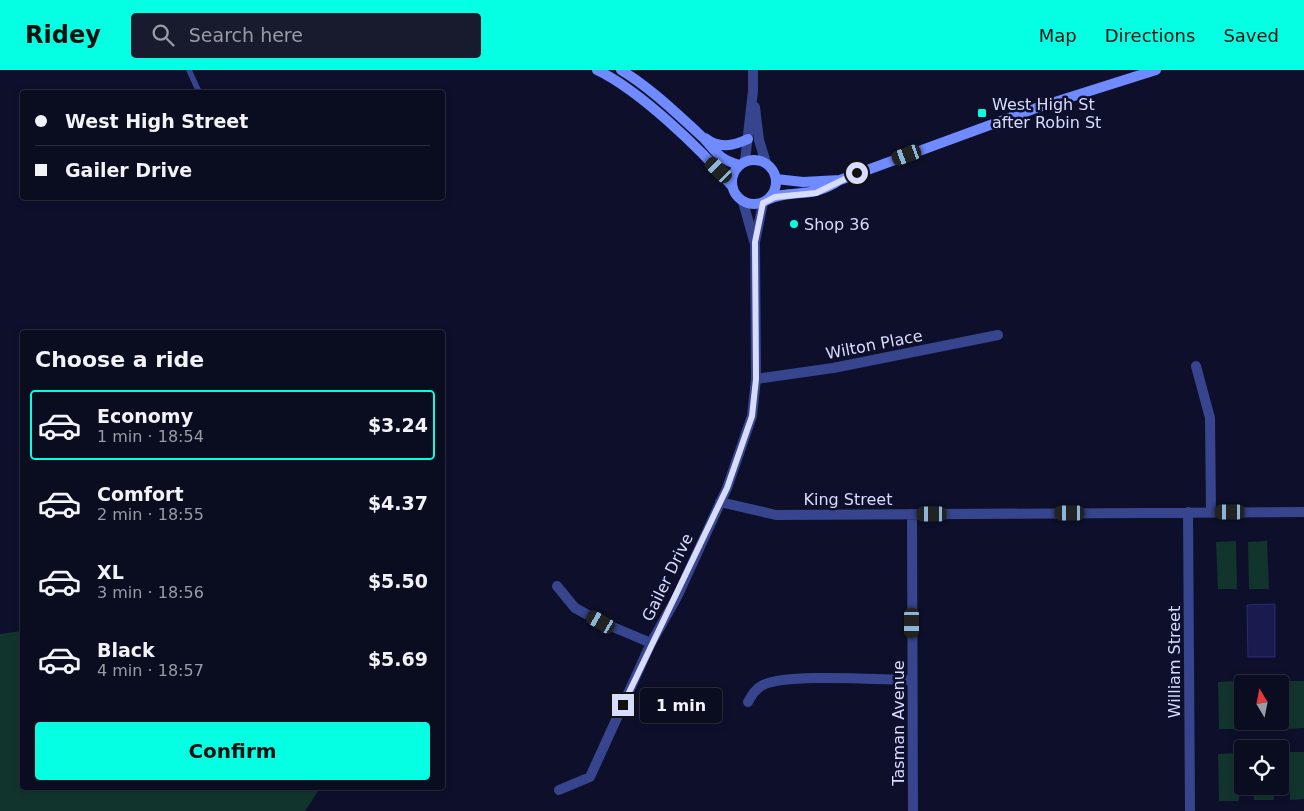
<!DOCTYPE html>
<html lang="en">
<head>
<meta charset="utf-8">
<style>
  body { margin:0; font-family:"DejaVu Sans",sans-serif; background:#181a2d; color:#f1f3f6; height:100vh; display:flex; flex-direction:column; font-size:19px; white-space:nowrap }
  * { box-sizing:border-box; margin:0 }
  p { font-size:16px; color:#999ba5 }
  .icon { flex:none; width:28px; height:28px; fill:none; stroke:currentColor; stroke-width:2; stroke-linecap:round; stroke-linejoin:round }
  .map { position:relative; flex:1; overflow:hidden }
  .sheet { position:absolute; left:20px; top:260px; width:425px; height:460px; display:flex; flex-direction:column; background:#0a0c20; border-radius:5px; box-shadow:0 2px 8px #0003,0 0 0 1px #2a2c3e }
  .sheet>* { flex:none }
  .hud { position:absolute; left:20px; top:20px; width:425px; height:110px; border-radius:5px; box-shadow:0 2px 8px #0003,0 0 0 1px #2a2c3e; display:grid; align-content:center; height:110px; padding:0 15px; background:#0a0c20 }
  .needle { width:32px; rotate:350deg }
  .tools { position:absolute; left:1234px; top:605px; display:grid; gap:10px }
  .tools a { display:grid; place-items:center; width:55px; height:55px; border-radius:5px; background:#0a0c20; box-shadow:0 2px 8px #0003,0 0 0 1px #2a2c3e; font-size:25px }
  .end { position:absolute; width:22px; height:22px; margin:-11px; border:6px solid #d8dcff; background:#111; box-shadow:0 0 0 2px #111 }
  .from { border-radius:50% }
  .bubble { position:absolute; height:35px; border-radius:5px; background:#0a0c20; box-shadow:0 2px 8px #0003,0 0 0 1px #2a2c3e; font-size:16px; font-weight:700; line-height:35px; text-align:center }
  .car { position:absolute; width:15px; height:30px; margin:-15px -8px; border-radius:6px; box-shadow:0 0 4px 1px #0007; background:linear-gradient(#222 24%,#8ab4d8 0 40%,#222 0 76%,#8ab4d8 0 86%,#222 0) }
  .hud b { display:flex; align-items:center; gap:18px; height:48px; font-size:19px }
  .hud b+b { border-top:1px solid #2a2c3e }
  .hud i { width:12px; height:12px; background:#f1f3f6 }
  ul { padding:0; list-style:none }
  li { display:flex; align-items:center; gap:15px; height:70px; margin:0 10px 8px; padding:0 5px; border:2px solid transparent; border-radius:5px }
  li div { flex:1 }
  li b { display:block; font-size:19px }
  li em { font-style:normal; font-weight:700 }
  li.active { border-color:#04ffe2 }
  li>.icon { width:45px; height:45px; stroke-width:1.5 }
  h2 { padding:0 15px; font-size:22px; line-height:60px }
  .action { display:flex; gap:10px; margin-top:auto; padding:10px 15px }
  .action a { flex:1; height:58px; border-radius:5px; background:#04ffe2; color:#111; font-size:20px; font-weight:700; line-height:58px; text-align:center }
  header { display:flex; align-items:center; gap:30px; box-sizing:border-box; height:70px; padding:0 25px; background:#04ffe2; color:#111 }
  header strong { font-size:24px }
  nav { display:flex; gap:28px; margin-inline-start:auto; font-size:18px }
  .search { width:350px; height:45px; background:#181a2d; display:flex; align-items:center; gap:12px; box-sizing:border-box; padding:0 18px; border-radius:5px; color:#999ba5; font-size:19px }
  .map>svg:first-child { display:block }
</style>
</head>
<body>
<header>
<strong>Ridey</strong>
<div class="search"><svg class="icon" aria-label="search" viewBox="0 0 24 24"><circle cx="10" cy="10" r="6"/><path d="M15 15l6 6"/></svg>Search here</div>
<nav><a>Map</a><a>Directions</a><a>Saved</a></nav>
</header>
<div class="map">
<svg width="1304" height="741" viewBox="0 0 1304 741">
  <rect width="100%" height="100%" fill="#0e102b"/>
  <path fill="#11352c" d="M1236 471 1237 519H1218L1216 472Z
    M1267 471 1269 519H1249L1248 472Z
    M22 561V718H320L305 741H0V564Z
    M1237 611 1239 659H1219L1218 612Z
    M1287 611H1304V658L1289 659Z
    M1289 682H1304V729L1290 730Z
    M1238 683 1239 731H1219L1218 684Z
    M1253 716H1273L1274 730H1254Z"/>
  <path fill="#191a4d" stroke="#292b7b" d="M1275 534V587H1248L1247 535Z"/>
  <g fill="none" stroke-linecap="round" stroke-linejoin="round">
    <path stroke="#36458d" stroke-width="5.5" d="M189 0 199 22"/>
    <path stroke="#36458d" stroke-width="10" d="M755 37 759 70 766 93
      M745 91 753 21V0
      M743 132 754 171
      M1196 296 1210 348 1211 442
      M756 309 833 298 998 265
      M720 432 776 445 1304 442
      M1188 442 1190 741
      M912 444 913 741
      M557 516 575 538 601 552 651 573
      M748 632C752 625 755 619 763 615 787 603 881 610 912 610
      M559 720 590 707 651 573 677 527 727 418 752 346 756 309 755 172 763 133"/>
    <path stroke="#6f8bff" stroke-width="10" d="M597 0C639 20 701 79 731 115
      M621 0C649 17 673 40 697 62 716 78 713 87 739 95
      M705 68C719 79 733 76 748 69
      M732 112a22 22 0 1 1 44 0a22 22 0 1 1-44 0Z
      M776 109 803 112 840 110
      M767 130C792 118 811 130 840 110L1039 37 1156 0"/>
  </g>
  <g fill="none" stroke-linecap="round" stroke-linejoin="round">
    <path stroke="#d8dcff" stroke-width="6" d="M623 635 727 418 752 346 756 309 755 172 763 133 775 127 816 123 857 103"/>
  </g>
  <g fill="#04ffe2" stroke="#0e102b" stroke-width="2">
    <rect x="977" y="38" width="10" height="10" rx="2.5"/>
    <circle cx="794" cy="154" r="5"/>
  </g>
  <g text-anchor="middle" stroke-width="5" stroke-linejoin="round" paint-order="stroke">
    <g font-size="16" fill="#d8dcff" stroke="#0e102b" text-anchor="start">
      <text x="992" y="40">West High St<tspan x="992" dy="18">after Robin St</tspan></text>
      <text x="804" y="160">Shop 36</text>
    </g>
    <g font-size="16" fill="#d8dcff" stroke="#0e102b">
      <text transform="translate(874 274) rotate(-11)" y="6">Wilton Place</text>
      <text x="848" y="435">King Street</text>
      <text transform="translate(667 507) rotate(-64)" y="6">Gailer Drive</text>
      <text transform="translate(1174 592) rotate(-90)" y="6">William Street</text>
      <text transform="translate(898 653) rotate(-90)" y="6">Tasman Avenue</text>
    </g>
  </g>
</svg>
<div class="tools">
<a><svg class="needle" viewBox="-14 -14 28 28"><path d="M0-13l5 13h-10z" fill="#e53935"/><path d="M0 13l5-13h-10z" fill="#999ba5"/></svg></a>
<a><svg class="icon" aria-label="locate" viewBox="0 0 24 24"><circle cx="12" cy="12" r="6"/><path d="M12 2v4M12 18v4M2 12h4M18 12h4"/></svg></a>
</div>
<i class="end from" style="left:857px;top:103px"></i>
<i class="end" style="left:623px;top:635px"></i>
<div class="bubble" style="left:640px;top:618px;width:82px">1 min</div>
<i class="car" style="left:907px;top:85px;rotate:250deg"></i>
<i class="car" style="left:719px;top:100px;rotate:314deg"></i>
<i class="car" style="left:1230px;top:442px;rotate:270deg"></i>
<i class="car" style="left:1070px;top:443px;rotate:270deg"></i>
<i class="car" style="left:932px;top:444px;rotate:270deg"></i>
<i class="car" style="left:601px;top:552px;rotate:300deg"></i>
<i class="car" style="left:912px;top:553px;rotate:180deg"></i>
<div class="hud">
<b><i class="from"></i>West High Street</b>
<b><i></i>Gailer Drive</b>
</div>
<section class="sheet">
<h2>Choose a ride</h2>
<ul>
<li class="active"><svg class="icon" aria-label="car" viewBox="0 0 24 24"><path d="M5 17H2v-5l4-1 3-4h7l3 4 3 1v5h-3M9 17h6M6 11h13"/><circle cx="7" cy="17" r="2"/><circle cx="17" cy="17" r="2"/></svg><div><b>Economy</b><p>1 min · 18:54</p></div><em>$3.24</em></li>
<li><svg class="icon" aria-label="car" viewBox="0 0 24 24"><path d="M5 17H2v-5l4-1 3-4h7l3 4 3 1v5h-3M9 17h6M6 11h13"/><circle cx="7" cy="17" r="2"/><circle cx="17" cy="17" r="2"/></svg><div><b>Comfort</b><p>2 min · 18:55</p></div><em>$4.37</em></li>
<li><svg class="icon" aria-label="car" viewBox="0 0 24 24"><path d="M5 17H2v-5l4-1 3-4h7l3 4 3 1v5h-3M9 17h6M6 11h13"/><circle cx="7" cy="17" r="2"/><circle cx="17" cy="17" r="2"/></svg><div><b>XL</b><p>3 min · 18:56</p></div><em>$5.50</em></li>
<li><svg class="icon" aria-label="car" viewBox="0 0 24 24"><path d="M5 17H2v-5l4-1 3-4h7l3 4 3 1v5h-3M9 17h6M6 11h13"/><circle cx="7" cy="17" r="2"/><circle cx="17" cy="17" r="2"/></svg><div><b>Black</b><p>4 min · 18:57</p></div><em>$5.69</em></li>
</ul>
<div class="action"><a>Confirm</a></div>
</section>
</div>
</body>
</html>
